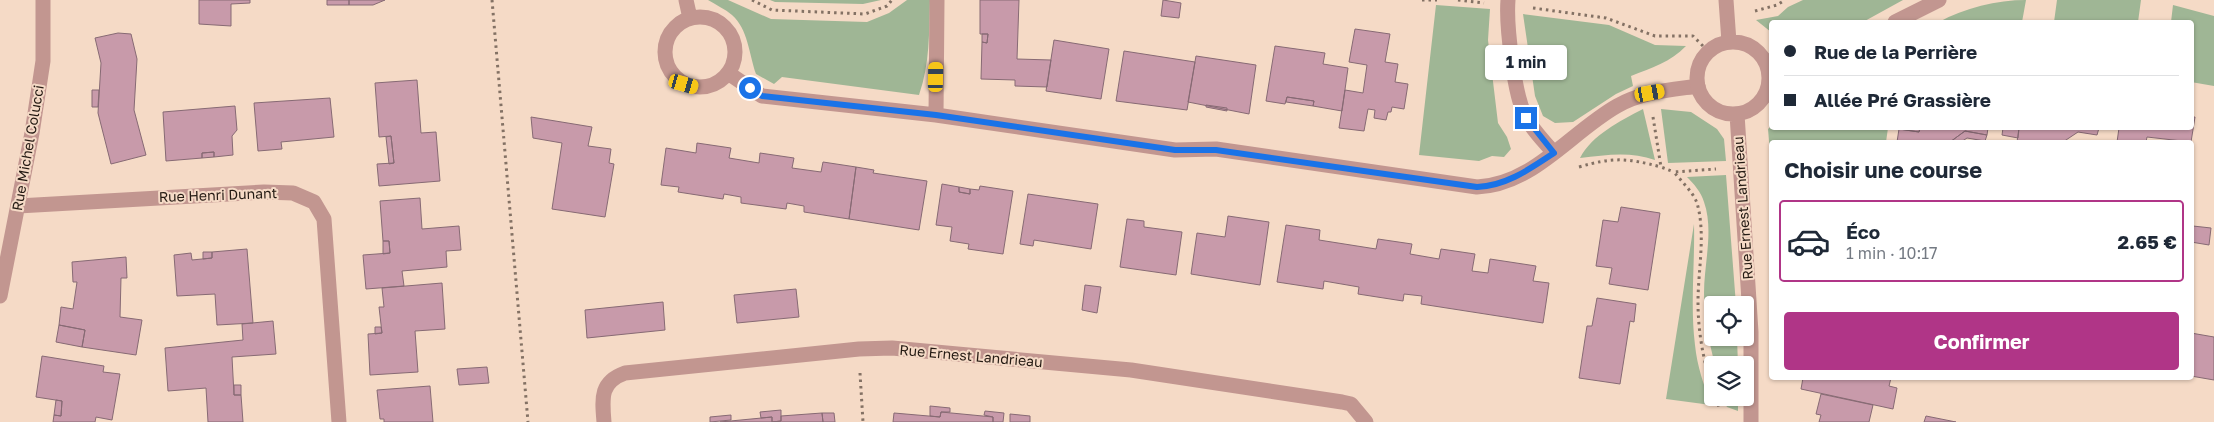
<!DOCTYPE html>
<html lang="fr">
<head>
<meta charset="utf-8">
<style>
  body { margin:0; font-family:"Golos Text",sans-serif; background:#f2f2f3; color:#1f2937; height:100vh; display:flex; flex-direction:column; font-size:19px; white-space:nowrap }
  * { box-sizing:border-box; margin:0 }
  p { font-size:16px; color:#747a83 }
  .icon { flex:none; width:28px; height:28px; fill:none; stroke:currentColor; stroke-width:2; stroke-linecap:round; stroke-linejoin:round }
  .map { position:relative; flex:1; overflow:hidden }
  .panel { position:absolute; left:1769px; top:140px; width:425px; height:240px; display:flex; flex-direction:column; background:#fff; border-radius:5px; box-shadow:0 1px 4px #0004 }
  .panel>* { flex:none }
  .top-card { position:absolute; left:1769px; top:20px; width:425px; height:110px; border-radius:5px; box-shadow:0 1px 4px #0004; display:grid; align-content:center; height:110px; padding:0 15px; background:#fff }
  .buttons { position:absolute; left:1704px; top:296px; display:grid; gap:10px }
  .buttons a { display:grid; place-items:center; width:50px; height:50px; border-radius:5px; background:#fff; box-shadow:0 1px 4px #0004; font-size:25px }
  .end { position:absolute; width:22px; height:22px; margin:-11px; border:6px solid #1a73e8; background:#fff; box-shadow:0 0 0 2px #fff }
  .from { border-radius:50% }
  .bubble { position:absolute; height:35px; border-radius:5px; background:#fff; box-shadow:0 1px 4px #0004; font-size:16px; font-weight:700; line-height:35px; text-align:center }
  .car { position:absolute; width:15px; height:30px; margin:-15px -8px; border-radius:6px; box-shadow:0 0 4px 1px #0007; background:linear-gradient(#f5c518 24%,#345 0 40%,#f5c518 0 76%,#345 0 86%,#f5c518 0) }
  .top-card b { display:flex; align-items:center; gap:18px; height:48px; font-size:19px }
  .top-card b+b { border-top:1px solid #e0e1e3 }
  .top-card i { width:12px; height:12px; background:#1f2937 }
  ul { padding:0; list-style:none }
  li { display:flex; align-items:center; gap:15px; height:82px; margin:0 10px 8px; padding:0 5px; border:2px solid transparent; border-radius:5px }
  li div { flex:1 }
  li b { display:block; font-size:19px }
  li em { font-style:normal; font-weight:700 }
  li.on { border-color:#b03587 }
  li>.icon { width:45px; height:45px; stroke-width:1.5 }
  h2 { padding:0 15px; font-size:22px; line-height:60px }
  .action { display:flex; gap:10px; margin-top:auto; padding:10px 15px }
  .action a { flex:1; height:58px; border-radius:5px; background:#b03587; color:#fff; font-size:20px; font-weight:700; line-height:58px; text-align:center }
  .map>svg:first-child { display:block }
</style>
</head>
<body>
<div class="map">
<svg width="2214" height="422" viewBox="0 0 2214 422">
  <rect width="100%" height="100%" fill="#f5dac6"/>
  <path fill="#9fb695" d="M708 0H728L771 19 867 22 889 13 907 0H930C929 32 930 64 919 95L782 77 774 84 756 74C749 54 748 29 732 15 725 9 716 5 708 0Z
    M770 0H881L863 4 775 2Z
    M1803 0H1903L1863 22H1771V32L1756 20 1778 16 1788 7Z
    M2026 0 2022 22H1939C1964 8 1997 0 2026 0Z
    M2057 0H2141L2138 22H2054Z
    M1436 5 1490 9 1488 40 1498 123 1507 137 1511 149 1504 157 1492 156 1479 161 1419 155Z
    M2173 5 2214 16V86L2191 82V22H2171Z
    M1523 14 1609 25 1655 45 1686 46C1671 62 1651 68 1631 76L1633 86 1616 94 1573 122 1555 123 1543 116 1535 96Z
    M1643 109 1655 160C1630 151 1606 155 1580 158 1592 135 1620 121 1643 109Z
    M1661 109 1691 112 1717 129 1724 139 1726 161 1668 163Z
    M1771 126V128H1888L1886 142H1771V166L1768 129Z
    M1726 175 1736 305H1712V338H1737L1738 365H1715C1709 341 1704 318 1704 293 1704 264 1714 230 1704 202 1701 192 1694 184 1687 177Z
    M1694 224C1695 264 1690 305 1695 345 1697 366 1704 385 1711 405L1666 399Z
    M1722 398H1738V411L1727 407Z"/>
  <path fill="#c89aaa" stroke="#876a74" d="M199 0H250V3L231 4V26L199 24Z
    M327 0H349V5H327Z
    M349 0H385L373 5H349Z
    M980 0H1019L1017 59 1051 60 1047 87 1015 86V80L981 79 982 42 987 43 988 34H980Z
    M1163 0 1181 3 1179 18 1161 16Z
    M1355 29 1390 34 1385 62 1398 64 1395 82 1408 84 1404 109 1392 107 1391 112H1388L1386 120 1374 118 1375 110 1368 109 1364 131 1339 128 1345 90 1363 93 1367 65 1349 62Z
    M118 33 131 34 137 59 134 110 146 155 111 164 98 113 101 63 95 38Z
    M982 34H988L987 43 982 42Z
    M1054 40 1109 49 1101 99 1046 91Z
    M1275 46 1325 53 1323 64 1348 68 1342 111 1313 106 1314 101 1287 97 1285 104 1266 101Z
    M1124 51 1195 62 1187 110 1116 101Z
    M1196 56 1256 65 1249 114 1188 102Z
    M417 80 421 133 436 132 440 181 379 186 377 164 394 163 391 136 379 137 375 83Z
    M92 90H99L98 107H92Z
    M1287 97 1314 101 1313 106 1286 102Z
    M330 98 334 137 281 142 282 149 258 151 254 103Z
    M1206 105 1227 108V111L1206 107Z
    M235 106 237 130 232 136 233 155 214 157V152L202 153V158L166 161 163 112Z
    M531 117 592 127 588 146 611 149 609 163 614 164 605 217 552 209 562 143 533 138Z
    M2191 117H2195L2191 142 2147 137 2146 142H2117L2119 128H2191Z
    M1902 128H1920L1919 132 1899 129Z
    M1920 128H1988L1987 135 1965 131 1950 142H1897L1899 129 1919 132Z
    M2003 128H2019L2018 138 2002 135Z
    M2014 128H2099L2097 135 2078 132 2063 142H2017L2019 128Z
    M1965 131 1987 135 1985 141 1967 138 1961 142H1950Z
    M391 136 394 163 389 164 386 137Z
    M697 143 731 148 729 158 759 163 760 153 794 158 792 168 821 172 823 162 856 167 849 219 804 212V206L787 203 786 209 741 203V197L724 194 723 199 678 192 679 187 661 185 666 148 696 153Z
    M214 152V157L202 158V153Z
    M856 167 874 170 873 173 927 181 919 230 849 219Z
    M942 184 959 187V192L970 194V189L979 190 980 186 1013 191 1003 254 968 249 969 244 950 241 952 227 936 225Z
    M959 187 970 189V194L959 192Z
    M1028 194 1098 204 1091 249 1034 240 1033 246 1020 244Z
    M420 198 422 229 459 226 461 250 446 251 447 267 402 271 404 286 366 289 363 255 390 253 389 241H383L380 201Z
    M1621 207 1660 213 1648 290 1609 284 1612 268 1596 266 1603 220 1618 222Z
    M1228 216 1269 222 1260 285 1191 274 1197 233 1225 237Z
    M1127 219 1144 221V227L1182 232 1176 275 1120 267Z
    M1286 225 1320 230 1319 240 1376 249 1378 239 1412 244 1410 254 1439 259 1441 249 1475 254 1472 271 1488 273 1490 259 1536 266 1533 281 1549 283 1543 323 1421 304 1422 296 1404 294 1403 301 1358 294 1359 287 1324 281 1323 289 1277 282Z
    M2193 226 2211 228 2209 245 2191 242Z
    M383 241H389L390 253 383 254Z
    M247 249 253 323 217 325 215 294 177 296 174 255 191 253 192 260 212 258V252Z
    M203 252H212V258L203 259Z
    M126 257 127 278H121L120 317 142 320 136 355 82 347 85 330 59 325 61 307 73 309 77 282H73L72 262Z
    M442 283 445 329 415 331 418 372 370 375 368 334 382 333 379 307H384L382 288Z
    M1085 285 1101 287 1097 313 1082 310Z
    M796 289 799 317 737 323 734 295Z
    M1597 298 1636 304 1634 322 1630 321 1620 384 1579 378 1587 326H1592Z
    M663 302 665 330 587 338 585 310Z
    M273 321 276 354 232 357 234 395H241L243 422H208L206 388 168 391 165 348 243 340 242 324Z
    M59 325 85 330 82 347 56 342Z
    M375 327H381L382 333 375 334Z
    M2191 333 2214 337V380L2191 376Z
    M42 356 104 366 103 372 120 374 112 420 96 417 95 422H53L54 415 61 416 62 401 36 397Z
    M487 367 489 383 459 385 457 369Z
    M1803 378H1891L1889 386 1897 388 1893 409 1801 389Z
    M234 385H241V395H234Z
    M430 386 433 422H384V419H380L377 390Z
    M1821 394 1873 405 1869 422H1819L1821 415 1816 414Z
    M56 400 62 401 61 416 54 415Z
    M930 406 950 408V412H941L940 417 930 416Z
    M781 410V421L772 422V417L761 418 760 412Z
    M985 411 1004 413 1003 422H993V417L984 415Z
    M941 412 993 417V422H893L894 413 940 417Z
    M822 413 823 422H720L772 417V422L781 421V416Z
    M822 413H834L835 422H823Z
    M1010 414 1030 416V422H1010Z
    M731 415V420L710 422V417Z
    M1926 416 1956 422H1924Z"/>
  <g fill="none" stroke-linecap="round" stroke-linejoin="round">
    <path stroke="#837164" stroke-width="3" stroke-dasharray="2.5 4" stroke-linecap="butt" d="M492 0 528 422
      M752 0 772 10 865 14 887 6 892 0
      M1422 0H1437
      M1458 0 1484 3
      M1533 8 1606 18 1655 36H1693L1703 46
      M1755 11 1777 5 1785 0
      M1653 117 1661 167 1674 172
      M1579 167C1613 157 1627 158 1661 167
      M860 373 863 422
      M1712 388C1703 359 1698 331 1698 302 1698 270 1706 234 1697 203 1693 192 1681 181 1674 172L1716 169
      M1716 398 1719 407"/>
    <path stroke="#c29690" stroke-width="15" d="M686 0 690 18
      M1508 0C1506 24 1514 96 1526 117 1532 130 1545 142 1554 153
      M665 52a35 35 0 1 1 70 0a35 35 0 1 1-70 0Z
      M1895 22 1939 0
      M1769 72H1771
      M728 73 762 96 936 115 1175 150 1216 149 1477 187C1533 185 1571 132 1617 106 1641 92 1670 90 1698 86
      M936 115 937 0
      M18 206 264 192 293 193 314 202 324 219 339 422
      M0 296 32 133 43 61V0
      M604 422C602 398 600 382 625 373L859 349 892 348 1131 370 1342 402 1351 404 1366 422"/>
    <path stroke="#c29690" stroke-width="15" d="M1726 0 1729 42
      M1697 78a36 36 0 1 1 72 0a36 36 0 1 1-72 0Z
      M1737 114 1751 332V422"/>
  </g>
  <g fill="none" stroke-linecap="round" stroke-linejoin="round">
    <path stroke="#1a73e8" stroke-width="6" d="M750 88 762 96 936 115 1175 150H1216L1477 187C1506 186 1530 169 1554 153L1526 118"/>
  </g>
  <g text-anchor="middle" stroke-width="4" stroke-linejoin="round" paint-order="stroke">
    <g font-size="14" fill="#241a13" stroke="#f5dac6">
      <text transform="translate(28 148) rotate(-80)" y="5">Rue Michel Colucci</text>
      <text transform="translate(218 195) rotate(-2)" y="5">Rue Henri Dunant</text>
      <text transform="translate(1743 208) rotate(-94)" y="5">Rue Ernest Landrieau</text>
      <text transform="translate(971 356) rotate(5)" y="5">Rue Ernest Landrieau</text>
    </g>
  </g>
</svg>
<div class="buttons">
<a><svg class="icon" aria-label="locate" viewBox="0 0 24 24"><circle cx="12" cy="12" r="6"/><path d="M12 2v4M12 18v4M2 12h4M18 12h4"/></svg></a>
<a><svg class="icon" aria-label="layers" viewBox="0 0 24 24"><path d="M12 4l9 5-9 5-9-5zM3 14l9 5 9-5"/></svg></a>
</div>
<i class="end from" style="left:750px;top:88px"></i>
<i class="end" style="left:1526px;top:118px"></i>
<div class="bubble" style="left:1485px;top:45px;width:82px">1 min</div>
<i class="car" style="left:936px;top:77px;rotate:1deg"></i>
<i class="car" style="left:684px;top:84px;rotate:106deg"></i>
<i class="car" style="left:1650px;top:93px;rotate:80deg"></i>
<div class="top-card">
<b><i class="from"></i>Rue de la Perrière</b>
<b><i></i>Allée Pré Grassière</b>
</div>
<section class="panel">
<h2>Choisir une course</h2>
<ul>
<li class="on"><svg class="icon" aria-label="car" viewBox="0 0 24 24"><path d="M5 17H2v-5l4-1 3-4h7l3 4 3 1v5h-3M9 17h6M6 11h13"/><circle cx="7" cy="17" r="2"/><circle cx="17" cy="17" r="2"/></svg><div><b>Éco</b><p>1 min · 10:17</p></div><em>2.65 €</em></li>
</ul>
<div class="action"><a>Confirmer</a></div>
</section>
</div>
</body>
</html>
